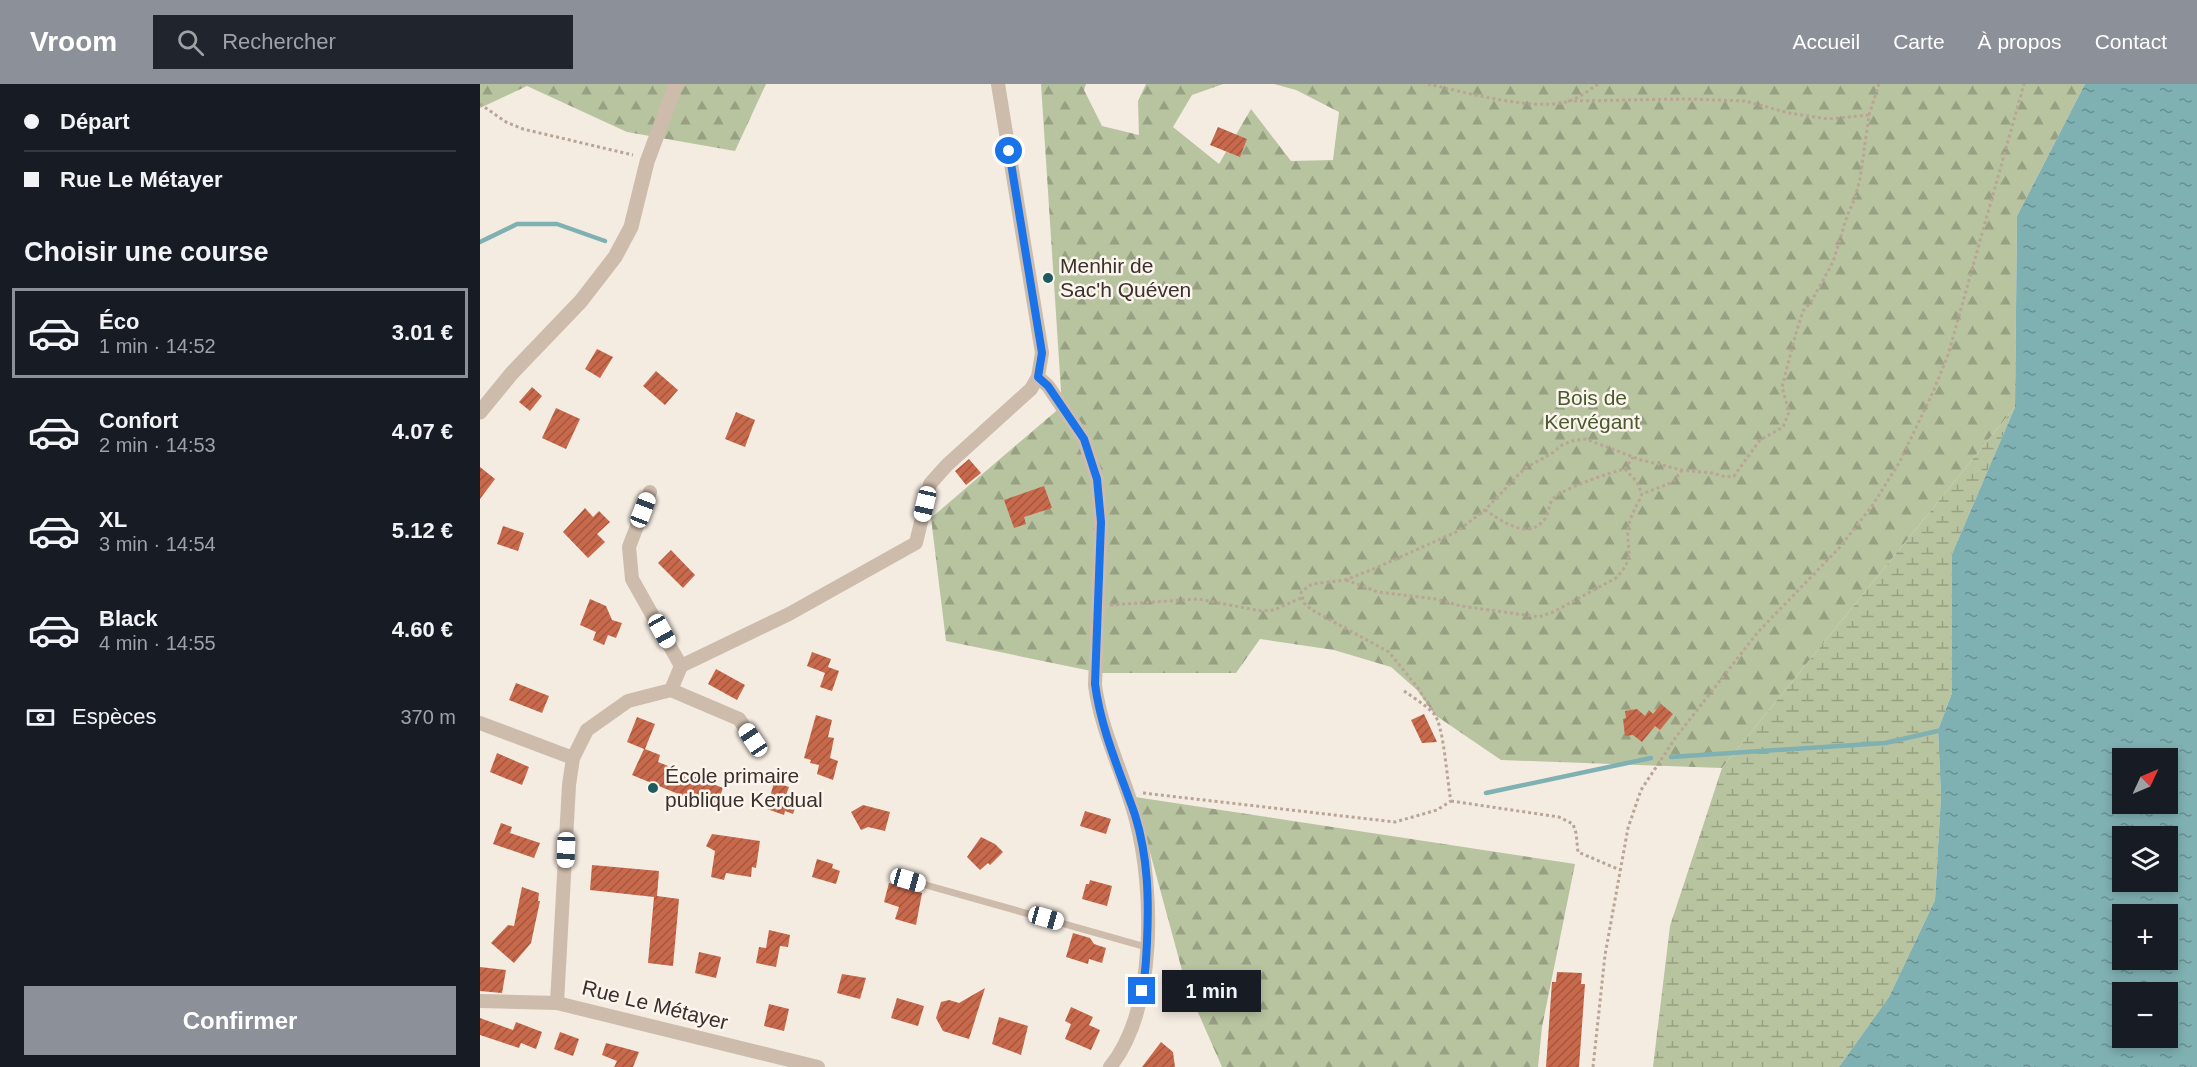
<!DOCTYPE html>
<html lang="fr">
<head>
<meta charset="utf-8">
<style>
  body { margin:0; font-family:Helvetica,sans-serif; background:#20242c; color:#f1f3f6; height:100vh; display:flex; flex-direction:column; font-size:22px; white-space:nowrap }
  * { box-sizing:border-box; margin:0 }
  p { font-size:20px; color:#9ea1a6 }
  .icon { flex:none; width:33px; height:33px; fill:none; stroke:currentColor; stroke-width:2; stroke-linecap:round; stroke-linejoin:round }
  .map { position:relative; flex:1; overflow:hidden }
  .sheet { display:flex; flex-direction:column; background:#171b24; width:480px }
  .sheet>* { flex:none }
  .banner { display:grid; align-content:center; height:132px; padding:0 24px; background:#171b24 }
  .needle { width:39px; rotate:46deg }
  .fabs { position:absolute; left:1632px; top:664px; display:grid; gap:12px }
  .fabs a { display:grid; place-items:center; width:66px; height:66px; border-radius:0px; background:#171b24; box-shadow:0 3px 9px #0003; font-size:30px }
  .end { position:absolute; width:27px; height:27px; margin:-14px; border:8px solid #1a73e8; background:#fff; box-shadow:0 0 0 3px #fff }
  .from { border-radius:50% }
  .bubble { position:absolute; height:42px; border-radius:0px; background:#171b24; box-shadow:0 3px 9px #0003; font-size:20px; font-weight:800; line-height:42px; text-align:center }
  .car { position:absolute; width:18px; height:36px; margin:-18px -9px; border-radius:8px; box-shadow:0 0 4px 2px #0007; background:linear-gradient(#fff 24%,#345 0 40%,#fff 0 76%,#345 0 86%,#fff 0) }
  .banner b { display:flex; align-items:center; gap:21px; height:57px; font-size:22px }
  .banner b+b { border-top:2px solid #363941 }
  .banner i { width:15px; height:15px; background:#f1f3f6 }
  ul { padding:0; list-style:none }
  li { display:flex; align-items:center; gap:18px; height:90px; margin:0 12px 9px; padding:0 12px; border:3px solid transparent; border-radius:0px }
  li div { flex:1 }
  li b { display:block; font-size:22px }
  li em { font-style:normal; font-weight:800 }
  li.selected { border-color:#8c9099 }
  li>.icon { width:54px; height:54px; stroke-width:1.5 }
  h2 { padding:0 24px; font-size:27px; line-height:72px }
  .pay { display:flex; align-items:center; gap:15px; height:66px; padding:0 24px; font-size:22px }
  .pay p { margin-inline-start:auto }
  .button { display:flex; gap:12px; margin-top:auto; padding:12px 24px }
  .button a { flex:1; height:69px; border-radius:0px; background:#8c9099; color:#fff; font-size:24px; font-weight:800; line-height:69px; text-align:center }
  header { display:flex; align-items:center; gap:36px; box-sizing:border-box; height:84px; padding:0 30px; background:#8c9099; color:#fff }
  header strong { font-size:28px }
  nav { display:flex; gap:33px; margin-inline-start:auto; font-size:21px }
  .search { width:420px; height:54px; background:#20242c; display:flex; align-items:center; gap:15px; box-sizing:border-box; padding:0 21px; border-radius:0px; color:#9ea1a6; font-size:22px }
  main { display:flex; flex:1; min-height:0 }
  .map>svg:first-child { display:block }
</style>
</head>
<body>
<header>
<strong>Vroom</strong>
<div class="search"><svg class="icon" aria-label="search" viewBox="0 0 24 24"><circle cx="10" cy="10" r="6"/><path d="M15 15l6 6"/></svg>Rechercher</div>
<nav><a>Accueil</a><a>Carte</a><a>À propos</a><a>Contact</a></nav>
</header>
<main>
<section class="sheet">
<div class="banner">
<b><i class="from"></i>Départ</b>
<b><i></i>Rue Le Métayer</b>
</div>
<h2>Choisir une course</h2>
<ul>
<li class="selected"><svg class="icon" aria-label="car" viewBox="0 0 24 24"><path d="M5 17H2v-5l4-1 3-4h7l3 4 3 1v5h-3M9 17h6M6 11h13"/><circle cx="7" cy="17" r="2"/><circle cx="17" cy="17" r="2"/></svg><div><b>Éco</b><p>1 min · 14:52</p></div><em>3.01 €</em></li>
<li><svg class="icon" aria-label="car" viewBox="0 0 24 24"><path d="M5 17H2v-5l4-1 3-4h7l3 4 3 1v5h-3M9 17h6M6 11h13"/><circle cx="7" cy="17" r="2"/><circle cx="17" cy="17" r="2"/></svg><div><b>Confort</b><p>2 min · 14:53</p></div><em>4.07 €</em></li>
<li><svg class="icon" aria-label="car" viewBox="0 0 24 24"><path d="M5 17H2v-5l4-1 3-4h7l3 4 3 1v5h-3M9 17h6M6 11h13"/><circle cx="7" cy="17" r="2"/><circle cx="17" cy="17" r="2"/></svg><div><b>XL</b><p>3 min · 14:54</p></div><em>5.12 €</em></li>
<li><svg class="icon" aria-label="car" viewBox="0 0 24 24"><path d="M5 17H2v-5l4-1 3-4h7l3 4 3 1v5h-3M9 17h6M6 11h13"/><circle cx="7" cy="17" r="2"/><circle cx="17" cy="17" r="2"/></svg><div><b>Black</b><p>4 min · 14:55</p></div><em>4.60 €</em></li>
</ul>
<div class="pay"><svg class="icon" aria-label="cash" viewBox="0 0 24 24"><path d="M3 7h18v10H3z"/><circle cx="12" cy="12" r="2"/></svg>Espèces<p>370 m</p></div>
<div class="button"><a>Confirmer</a></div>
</section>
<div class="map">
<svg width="1717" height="983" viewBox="0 0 1717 983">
  <defs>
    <pattern id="forest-firs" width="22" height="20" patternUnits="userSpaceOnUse" patternTransform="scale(1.5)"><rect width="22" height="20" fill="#b8c4a0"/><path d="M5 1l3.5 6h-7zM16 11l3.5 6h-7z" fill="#97a083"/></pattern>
    <pattern id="wetland-marsh" width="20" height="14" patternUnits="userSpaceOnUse" patternTransform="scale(1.5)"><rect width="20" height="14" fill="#b8c4a0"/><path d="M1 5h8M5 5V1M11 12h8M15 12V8" fill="none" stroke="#97a083"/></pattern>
    <pattern id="water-ripples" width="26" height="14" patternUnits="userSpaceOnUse" patternTransform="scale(1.5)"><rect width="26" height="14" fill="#7fb0b2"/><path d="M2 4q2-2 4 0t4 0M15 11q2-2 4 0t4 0" fill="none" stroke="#699091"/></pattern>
    <pattern id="building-hatch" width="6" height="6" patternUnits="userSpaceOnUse" patternTransform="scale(1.5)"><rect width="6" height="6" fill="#c8694b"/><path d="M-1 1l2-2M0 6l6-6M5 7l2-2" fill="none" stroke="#a4573f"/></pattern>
  </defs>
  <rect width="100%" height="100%" fill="#f4ebe1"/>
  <path fill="url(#forest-firs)" d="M0 0H286L255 67 147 48 47 2 0 24Z
    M561 0H606L604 6 622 42 659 51 658 17 666 0H743L712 11 693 43 739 80 771 25 811 77 853 76 859 28 816 6 794 0H1605L1537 132 1535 323 1242 684 1021 676 955 631 937 606 911 583 854 566 780 555 756 589H621L466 557 451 434 582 322Z
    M655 713 1095 780 1062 943 1058 983H742L706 901Z"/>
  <path fill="url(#wetland-marsh)" d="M1535 323 1472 470V609L1458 646 1461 712 1455 816 1409 913 1359 983H1173L1190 842 1242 684Z"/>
  <path fill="url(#water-ripples)" fill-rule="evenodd" d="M1605 0H1717V983H1359L1409 913 1455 816 1461 712 1458 646 1472 609V470L1535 323 1537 132ZM1642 675H1688V720H1642ZM1642 753H1688V798H1642ZM1642 831H1688V876H1642ZM1642 909H1688V954H1642Z"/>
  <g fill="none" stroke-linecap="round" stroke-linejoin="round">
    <path stroke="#7fb0b2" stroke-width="4.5" d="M0 158 37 140H77L125 157
      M1191 673 1405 659 1462 646
      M1006 709 1171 674"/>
  </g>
  <path fill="url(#building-hatch)" d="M738 43 767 55 760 73 730 61Z
    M117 265 133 273 120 294 105 285Z
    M176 287 198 306 185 321 163 302Z
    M52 303 62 312 50 327 39 318Z
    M76 324 100 335 86 365 62 354Z
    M256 328 275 336 265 363 245 355Z
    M489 375 501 389 486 401 475 387Z
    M0 383 15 395 0 415Z
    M564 402 572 424 544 433 546 440 534 444 524 416Z
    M105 424 113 433 119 427 130 438 117 450 125 458 108 474 83 448Z
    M23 442 44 449 38 467 17 460Z
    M191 466 215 491 203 504 178 479Z
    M110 515 126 522 132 536 142 539 136 554 128 551 124 561 113 556 116 548 100 541Z
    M332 568 351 575 348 583 359 587 352 607 340 603 345 589 327 582Z
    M236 585 265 601 257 616 228 600Z
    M36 599 69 612 62 629 29 616Z
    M1181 620 1193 630 1180 646 1175 642 1162 658 1153 651 1145 652 1143 635 1146 634 1145 627 1157 625 1165 632 1169 626 1173 630Z
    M944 630 957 658 942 659 931 636Z
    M336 631 352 636 348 653 354 654 350 674 358 677 353 696 337 690 339 681 330 679 331 676 324 674Z
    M157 633 175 640 165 665 180 671 178 678 243 704 235 725 152 691 164 665 147 658Z
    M17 669 49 683 42 701 10 688Z
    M294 698 309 703 306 711 318 715 313 730 305 727 304 731 287 725Z
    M383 721 410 728 405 747 388 743 381 746 371 728Z
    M605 727 631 735 626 750 600 742Z
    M21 739 32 743 30 749 60 759 54 774 13 760Z
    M232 750 280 757 276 784 272 783 271 793 246 789 244 796 231 793 235 767 226 762Z
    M501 753 515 760 523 768 510 781 508 779 500 786 487 773Z
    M337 775 353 780 352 784 360 787 356 800 332 793Z
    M112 781 179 787 177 812 199 815 193 882 168 879 174 813 110 806Z
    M610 796 632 802 627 822 602 815 606 800H609Z
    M409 799 442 809 436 841 415 835 419 823 404 818Z
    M42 803 59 809 58 817H60L51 859 34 879 11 859 28 841 34 842Z
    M289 846 310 851 308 863 300 862 296 883 276 879 279 863 286 864Z
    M593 849 610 854 614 860 626 864 622 879 609 875 608 880 586 873Z
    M219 868 241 873 236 894 215 889Z
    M0 883 26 886 22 909 0 907Z
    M1077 888 1102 889 1101 900H1105L1099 983H1066L1072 898H1076Z
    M362 890 386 894 380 915 357 909Z
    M505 904 489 955 463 947 456 934 461 918 469 916 479 919Z
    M417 914 444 922 438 942 411 934Z
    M289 920 309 925 304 947 284 942Z
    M591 923 613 933 609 941 620 946 611 966 585 955 591 940 585 937Z
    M519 933 548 942 541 971 512 960Z
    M0 934 33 946 36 938 62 948 56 965 41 959 39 964 0 951Z
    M80 948 99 955 93 972 74 965Z
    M681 958 693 968 695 983H662Z
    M126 959 159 968 153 983H134L137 977 122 971Z"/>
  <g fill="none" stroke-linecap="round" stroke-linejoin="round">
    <path stroke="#b9a596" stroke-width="3" stroke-dasharray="3 3" stroke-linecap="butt" d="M948 0C984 8 1051 27 1086 18 1098 15 1108 7 1118 0
      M1088 17 1206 15 1265 17 1309 29 1348 35 1389 31
      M0 20 26 38 43 45 153 71
      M1145 385 1157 398 1162 410
      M1005 426C1019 435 1044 454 1060 440 1069 433 1068 423 1072 416 1080 405 1131 388 1145 385L1153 373
      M866 496 898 508 956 515 981 522 1059 533 1073 528 1136 494C1158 471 1144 465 1149 441 1151 430 1158 420 1162 410L1193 398 1202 386
      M630 521 718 515 781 527 794 526 821 514
      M955 631 938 604 909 568 832 526 824 519 821 508 832 500 865 496 896 484 976 448 1005 426 1045 384 1071 370 1082 361 1092 357 1106 355 1161 376 1202 386 1232 389 1246 393 1254 392 1280 356 1303 343 1309 328 1302 303 1316 249 1323 227 1331 218 1353 178 1367 132 1375 114 1380 95 1389 31 1399 0
      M663 709 915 738 957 726 971 717C967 698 964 641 954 630 946 621 934 614 924 607
      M971 717 1079 733 1093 740 1096 749 1098 768 1140 786
      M1113 983 1125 871 1148 744 1161 706 1196 653 1278 548 1360 463 1392 422 1419 379 1453 308 1468 271 1544 0"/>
    <path stroke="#cdbbac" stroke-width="7" d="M428 796 666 863"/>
    <path stroke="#cdbbac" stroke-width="14" d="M518 0 562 269 558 293 568 302 604 355 617 395 621 438 615 601C621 648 644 690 656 736 674 805 677 925 630 983
      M170 408 149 463 152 495 201 582 191 606
      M201 582 309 530 436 459 450 400 467 381 551 305 558 293
      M0 639 93 674
      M0 917 77 919 338 983
      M77 919 89 701 93 674 107 646 148 617 191 606 259 635 273 656"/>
    <path stroke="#cdbbac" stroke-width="15" d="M0 328 32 289 101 217 135 173 151 143 167 78 196 0"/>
  </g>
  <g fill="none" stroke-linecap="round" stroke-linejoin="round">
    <path stroke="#1a73e8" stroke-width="8" d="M529 67 562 269 558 293 568 302 604 355 617 395 621 438 615 600C621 646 640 688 655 731 668 773 669 814 667 858 666 875 666 890 662 907"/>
  </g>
  <g fill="#1f5a5e" stroke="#fbf5ee" stroke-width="2">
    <circle cx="568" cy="194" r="6"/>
    <circle cx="173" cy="704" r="6"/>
  </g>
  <g text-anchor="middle" stroke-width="5" stroke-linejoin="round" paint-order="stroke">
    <g font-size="21" fill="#3b302b" stroke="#fbf5ee" text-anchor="start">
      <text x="580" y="189">Menhir de<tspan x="580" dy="24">Sac'h Quéven</tspan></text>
      <text x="185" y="699">École primaire<tspan x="185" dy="24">publique Kerdual</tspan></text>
    </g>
    <g font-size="21" fill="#4a5a2e" stroke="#fbf5ee">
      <text x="1112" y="321">Bois de<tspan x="1112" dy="24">Kervégant</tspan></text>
    </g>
    <g font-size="21" fill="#3b302b" stroke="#fbf5ee">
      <text transform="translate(175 921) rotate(14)" y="7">Rue Le Métayer</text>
    </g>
  </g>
</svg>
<div class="fabs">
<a><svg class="needle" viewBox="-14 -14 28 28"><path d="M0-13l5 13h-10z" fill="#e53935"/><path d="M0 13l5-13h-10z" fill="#9ea1a6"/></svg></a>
<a><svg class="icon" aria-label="layers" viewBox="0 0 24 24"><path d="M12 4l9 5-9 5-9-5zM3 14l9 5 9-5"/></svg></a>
<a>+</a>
<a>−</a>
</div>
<i class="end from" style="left:529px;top:67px"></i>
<i class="end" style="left:662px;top:907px"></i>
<div class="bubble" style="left:682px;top:886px;width:99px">1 min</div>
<i class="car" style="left:445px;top:420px;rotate:193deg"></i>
<i class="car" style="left:163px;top:426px;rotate:21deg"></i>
<i class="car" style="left:182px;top:547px;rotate:151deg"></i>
<i class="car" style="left:273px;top:656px;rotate:326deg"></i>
<i class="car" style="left:86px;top:766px;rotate:182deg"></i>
<i class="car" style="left:428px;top:796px;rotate:106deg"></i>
<i class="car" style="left:566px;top:834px;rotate:106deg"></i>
</div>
</main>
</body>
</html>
